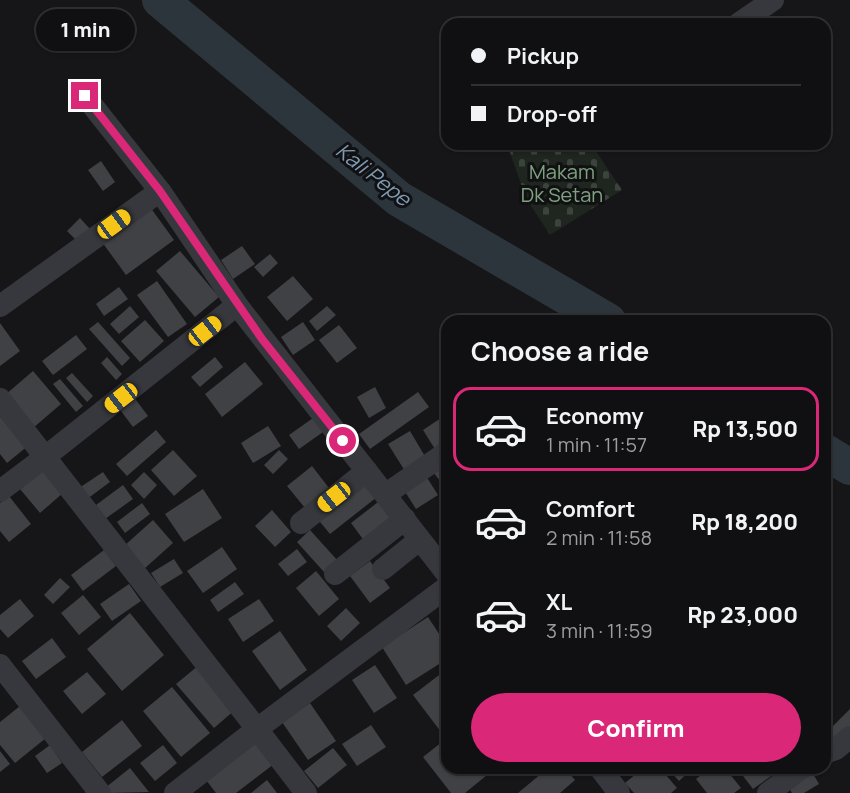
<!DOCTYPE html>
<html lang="en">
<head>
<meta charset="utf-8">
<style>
  body { margin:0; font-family:Manrope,sans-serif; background:#19191b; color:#f1f3f6; height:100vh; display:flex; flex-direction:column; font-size:22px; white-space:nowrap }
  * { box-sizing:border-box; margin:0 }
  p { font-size:20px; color:#9c9d9f }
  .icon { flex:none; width:33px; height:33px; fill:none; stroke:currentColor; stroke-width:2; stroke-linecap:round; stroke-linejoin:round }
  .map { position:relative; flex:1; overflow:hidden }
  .side { position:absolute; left:441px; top:315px; width:390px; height:459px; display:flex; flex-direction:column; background:#101012; border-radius:18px; box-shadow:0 2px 4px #0004,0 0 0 2px #303032 }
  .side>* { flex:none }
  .guide { position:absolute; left:441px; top:18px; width:390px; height:132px; border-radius:18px; box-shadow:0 2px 4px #0004,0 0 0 2px #303032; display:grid; align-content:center; height:132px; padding:0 30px; background:#101012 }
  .end { position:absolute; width:27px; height:27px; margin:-14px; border:8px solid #db2777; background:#fff; box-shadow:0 0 0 3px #fff }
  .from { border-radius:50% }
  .bubble { position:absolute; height:42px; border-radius:21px; background:#101012; box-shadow:0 2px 4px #0004,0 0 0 2px #303032; font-size:20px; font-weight:800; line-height:42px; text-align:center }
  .car { position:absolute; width:18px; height:36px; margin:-18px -9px; border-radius:8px; box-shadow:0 0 4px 2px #0007; background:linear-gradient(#f5c518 24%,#345 0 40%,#f5c518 0 76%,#345 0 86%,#f5c518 0) }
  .guide b { display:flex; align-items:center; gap:21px; height:57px; font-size:22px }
  .guide b+b { border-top:2px solid #303032 }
  .guide i { width:15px; height:15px; background:#f1f3f6 }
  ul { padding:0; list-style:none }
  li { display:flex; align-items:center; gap:18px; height:84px; margin:0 12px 9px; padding:0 18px; border:3px solid transparent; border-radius:18px }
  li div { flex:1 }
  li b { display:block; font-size:22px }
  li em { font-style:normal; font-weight:800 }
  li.selected { border-color:#db2777 }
  li>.icon { width:54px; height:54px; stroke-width:1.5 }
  h2 { padding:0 30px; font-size:27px; line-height:72px }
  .cta { display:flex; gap:12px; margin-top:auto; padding:12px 30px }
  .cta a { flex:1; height:69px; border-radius:36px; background:#db2777; color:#fff; font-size:24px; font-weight:800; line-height:69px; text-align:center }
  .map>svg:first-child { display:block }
</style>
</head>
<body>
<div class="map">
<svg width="850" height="793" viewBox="0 0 850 793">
  <defs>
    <pattern id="cemetery-stones" width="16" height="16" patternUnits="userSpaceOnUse" patternTransform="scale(1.5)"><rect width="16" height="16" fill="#1e261f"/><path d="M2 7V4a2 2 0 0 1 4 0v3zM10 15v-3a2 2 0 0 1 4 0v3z" fill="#3c433d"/></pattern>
  </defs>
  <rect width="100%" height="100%" fill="#161618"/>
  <path fill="url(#cemetery-stones)" d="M507 144H591L622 190 550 235 526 198Z"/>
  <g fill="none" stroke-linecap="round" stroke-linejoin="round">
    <path stroke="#2c353c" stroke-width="36" d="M160 0 399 199 608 321
      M825 452 850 467"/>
  </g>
  <path fill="#404145" d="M101 161 115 182 103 191 88 170Z
    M150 207 174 240 126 275 102 242Z
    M80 218 90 229 77 241 67 231Z
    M242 246 255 264 233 279 221 260Z
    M180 251 219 297 195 317 156 271Z
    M270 254 278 263 263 277 254 267Z
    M293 276 313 299 287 321 267 297Z
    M157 281 187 324 168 337 137 295Z
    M119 287 128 299 104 316 96 304Z
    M130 306 139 317 119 334 110 324Z
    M327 306 336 315 317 331 309 321Z
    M145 320 164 341 140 362 121 341Z
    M98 322 130 358 122 366 89 329Z
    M303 322 315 340 293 355 281 337Z
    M0 323 20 351 0 366Z
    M339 325 357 348 337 363 319 340Z
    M76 335 87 349 53 375 42 361Z
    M107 357 122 374 116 380 101 363Z
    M215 357 223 367 200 387 191 377Z
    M245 362 263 384 222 417 205 394Z
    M33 371 61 404 33 428 5 395Z
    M72 373 93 396 87 402 66 378Z
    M60 379 83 406 76 412 53 384Z
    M375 387 386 408 369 418 357 397Z
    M418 392 429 407 370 449 359 434Z
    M133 396 148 416 133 427 118 407Z
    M0 417 29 445 7 463 0 454Z
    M313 418 323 432 299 449 289 435Z
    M441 418 447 427V448L438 454 423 430Z
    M268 426 281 446 253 463 241 443Z
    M156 430 166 442 127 476 116 464Z
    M410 431 426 458 405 471 388 444Z
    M173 450 197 476 174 496 151 470Z
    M279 450 288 459 273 474 264 465Z
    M447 460V486L445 487 433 472Z
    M312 466 329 488 305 508 287 486Z
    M43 469 63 493 40 513 20 489Z
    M103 472 110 482 87 499 79 488Z
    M144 472 157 485 144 499 131 485Z
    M426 476 438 495 416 509 404 490Z
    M363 480 377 497 330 534 316 517Z
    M123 485 133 499 105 519 96 505Z
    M203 489 222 518 184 542 165 514Z
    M9 496 31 524 9 542 0 531V503Z
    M382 499 397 517 365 542 351 523Z
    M142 503 150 514 125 533 117 522Z
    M272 510 291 532 275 547 255 526Z
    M153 520 173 543 144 569 124 546Z
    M310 530 338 561 324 572 297 542Z
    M222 547 237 569 203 593 187 571Z
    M297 549 307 562 288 576 278 564Z
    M104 550 116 566 83 591 71 575Z
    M174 559 183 573 160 587 151 573Z
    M370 561 390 588 370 603 350 576Z
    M316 571 339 599 319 616 296 588Z
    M60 578 70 587 53 604 44 595Z
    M235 582 244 594 218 612 210 600Z
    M129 584 141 601 112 621 100 604Z
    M83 595 101 617 79 635 61 613Z
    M20 599 34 616 8 638 0 629V615Z
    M259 599 274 621 243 642 228 619Z
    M346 608 360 623 341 641 327 626Z
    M130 613 164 655 122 691 87 649Z
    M428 617 447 646V659L406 685 382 647Z
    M280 631 307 670 280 690 252 651Z
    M52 638 66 657 36 679 22 661Z
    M199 665 236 709 214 728 176 684Z
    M375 665 397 698 374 713 352 680Z
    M447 669V728L441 732 413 695Z
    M87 672 106 694 82 714 63 691Z
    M172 687 210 733 181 757 143 711Z
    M310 703 336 741 308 760 282 722Z
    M20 706 46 738 15 763 0 745V722Z
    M850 709V727L833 743 825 734V718L832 727Z
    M122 720 142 746 102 777 82 752Z
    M371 725 386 747 357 766 342 744Z
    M447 738V768H481L487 775 465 793H451L423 757Z
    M257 741 274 764 236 793H216L206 780Z
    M50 745 62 763 47 773 35 756Z
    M163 745 177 763 155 781 140 763Z
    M333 748 347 765 318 788 304 771Z
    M0 751 10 764 0 772Z
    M130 768 149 792 109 793 105 788Z
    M548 768H565L575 780 560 793H518Z
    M643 768H660L677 788 671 793H634L625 783Z
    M667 768H693L679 781Z
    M710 768H725L741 788 734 793H707L696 779Z
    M737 768H769L774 774 753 789Z
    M811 770 819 784 804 793H792L787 784Z
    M267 780 277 793H251Z"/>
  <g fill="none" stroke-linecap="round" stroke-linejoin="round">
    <path stroke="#37383d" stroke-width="22" d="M738 24 773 0
      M85 96 160 191 237 305
      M0 306 160 191
      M0 399 45 457 237 305 447 574
      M0 491 45 457 257 729 175 793
      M386 494 447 452
      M301 523 367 471
      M383 569 419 540
      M335 574 405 519
      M0 665 100 793
      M825 753 836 749 850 737
      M600 768 619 793
      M306 793 257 729 447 587
      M768 793 802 768"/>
  </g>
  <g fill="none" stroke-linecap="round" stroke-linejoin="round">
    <path stroke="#db2777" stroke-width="8" d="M85 96 160 191 262 339 343 441"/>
  </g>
  <g text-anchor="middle" stroke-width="6" stroke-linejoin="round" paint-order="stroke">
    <g font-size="20" fill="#7fa381" stroke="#111113">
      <text x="562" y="179">Makam<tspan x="562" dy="23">Dk Setan</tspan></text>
    </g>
    <g font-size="21" font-style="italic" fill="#7f9bb3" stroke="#111113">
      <text transform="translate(373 175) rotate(38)" y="7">Kali Pepe</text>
    </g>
  </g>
</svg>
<i class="end from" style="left:343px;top:441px"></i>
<i class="end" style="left:85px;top:96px"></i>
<div class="bubble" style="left:36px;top:9px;width:99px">1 min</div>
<i class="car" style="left:114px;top:224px;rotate:54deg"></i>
<i class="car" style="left:205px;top:331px;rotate:52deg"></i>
<i class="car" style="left:121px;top:398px;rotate:232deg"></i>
<i class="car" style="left:334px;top:497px;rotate:232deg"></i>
<div class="guide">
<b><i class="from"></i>Pickup</b>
<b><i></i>Drop-off</b>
</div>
<section class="side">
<h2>Choose a ride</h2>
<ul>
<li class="selected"><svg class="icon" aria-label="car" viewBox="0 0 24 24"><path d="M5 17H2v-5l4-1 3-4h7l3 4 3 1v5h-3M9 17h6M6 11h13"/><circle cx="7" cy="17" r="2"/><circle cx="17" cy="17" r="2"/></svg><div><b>Economy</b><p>1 min · 11:57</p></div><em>Rp 13,500</em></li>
<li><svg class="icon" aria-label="car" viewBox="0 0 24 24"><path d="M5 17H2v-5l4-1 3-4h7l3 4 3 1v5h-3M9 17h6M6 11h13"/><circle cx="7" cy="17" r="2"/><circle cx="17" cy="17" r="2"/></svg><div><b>Comfort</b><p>2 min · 11:58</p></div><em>Rp 18,200</em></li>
<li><svg class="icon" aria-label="car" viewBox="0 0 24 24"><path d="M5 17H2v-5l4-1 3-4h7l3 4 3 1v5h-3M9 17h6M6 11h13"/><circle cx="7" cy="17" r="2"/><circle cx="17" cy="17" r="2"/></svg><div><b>XL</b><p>3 min · 11:59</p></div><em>Rp 23,000</em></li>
</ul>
<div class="cta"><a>Confirm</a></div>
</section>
</div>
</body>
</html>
